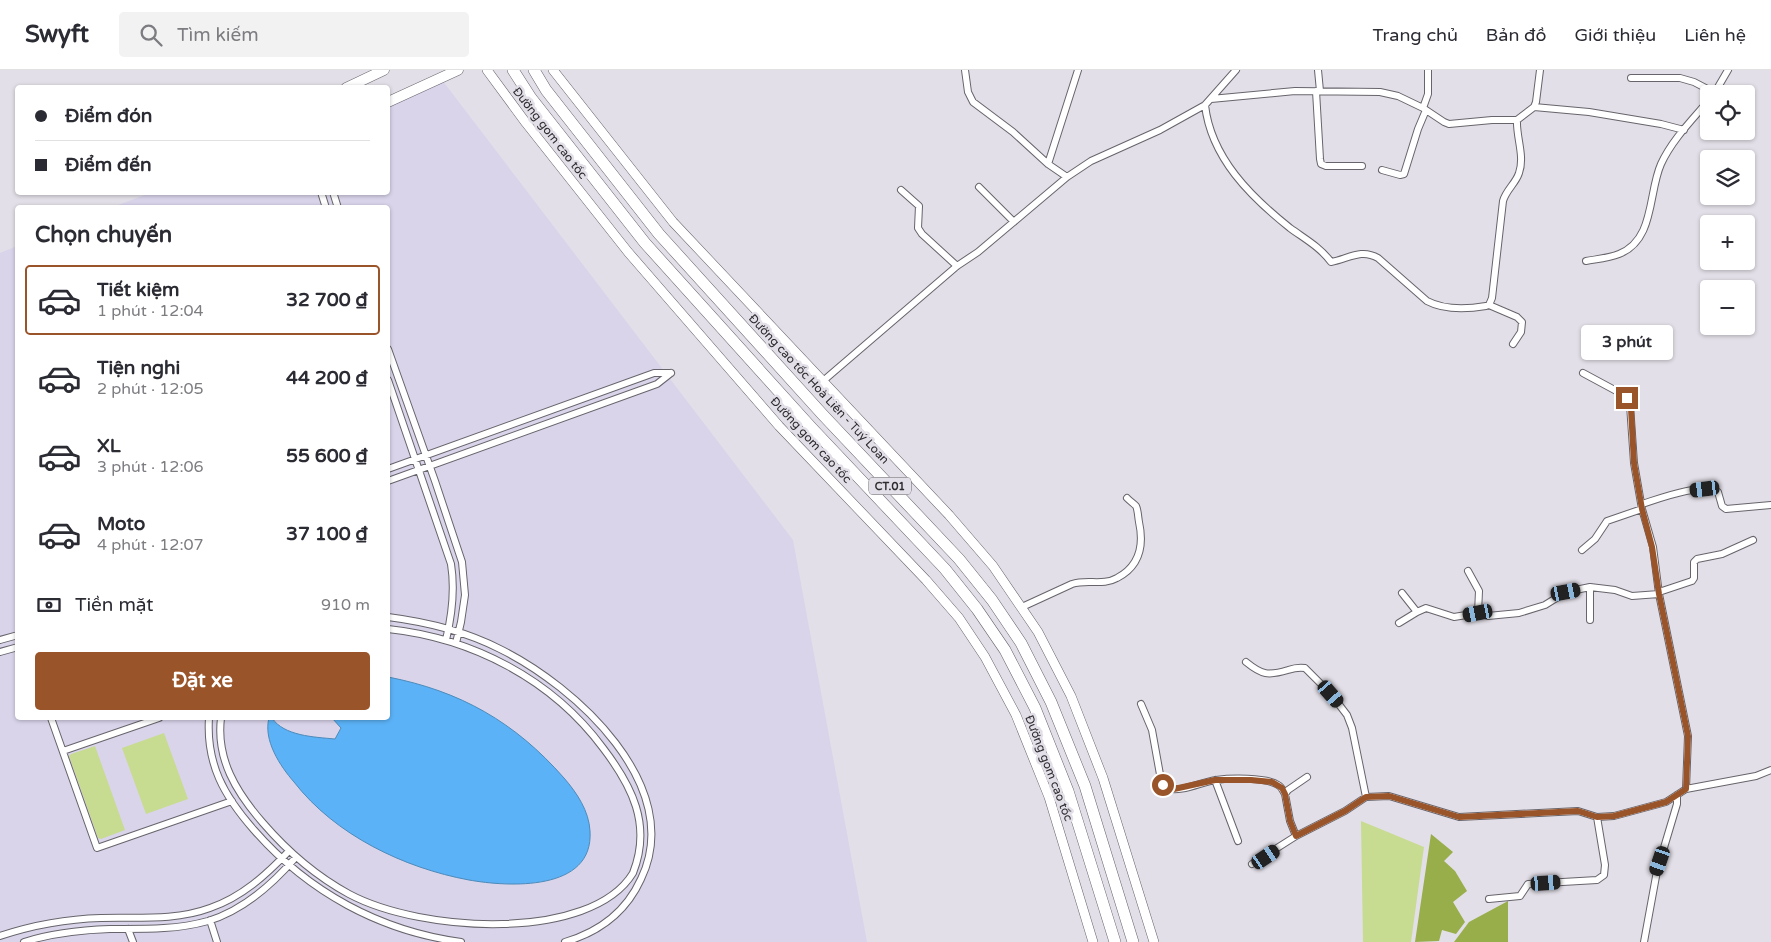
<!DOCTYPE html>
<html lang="vi">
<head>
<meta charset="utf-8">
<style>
  body { margin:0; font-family:"Varela Round",sans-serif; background:#f2f2f3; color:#2b2b33; height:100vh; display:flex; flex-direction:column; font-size:19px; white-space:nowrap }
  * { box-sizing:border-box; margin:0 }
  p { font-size:16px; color:#7c7c81 }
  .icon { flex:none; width:28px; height:28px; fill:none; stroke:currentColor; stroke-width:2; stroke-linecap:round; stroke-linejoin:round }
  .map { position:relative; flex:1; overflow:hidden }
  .drawer { position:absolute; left:15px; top:135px; width:375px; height:515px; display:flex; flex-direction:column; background:#fff; border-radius:5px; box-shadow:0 1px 4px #0004 }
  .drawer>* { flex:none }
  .top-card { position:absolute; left:15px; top:15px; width:375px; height:110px; border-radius:5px; box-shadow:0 1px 4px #0004; display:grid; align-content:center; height:110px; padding:0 20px; background:#fff }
  .controls { position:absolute; left:1700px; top:15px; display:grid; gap:10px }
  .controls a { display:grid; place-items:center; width:55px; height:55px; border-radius:5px; background:#fff; box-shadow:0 1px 4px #0004; font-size:25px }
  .end { position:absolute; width:22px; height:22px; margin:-11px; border:6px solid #9a542a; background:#fff; box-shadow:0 0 0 2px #fff }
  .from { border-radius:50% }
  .bubble { position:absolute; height:35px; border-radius:5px; background:#fff; box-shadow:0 1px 4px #0004; font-size:16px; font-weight:800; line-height:35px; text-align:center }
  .car { position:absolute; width:15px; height:30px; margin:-15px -8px; border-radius:6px; box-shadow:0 0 4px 1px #0007; background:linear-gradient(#222 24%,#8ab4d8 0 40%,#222 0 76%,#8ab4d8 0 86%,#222 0) }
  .top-card b { display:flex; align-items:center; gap:18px; height:48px; font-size:19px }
  .top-card b+b { border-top:1px solid #e1e1e2 }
  .top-card i { width:12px; height:12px; background:#2b2b33 }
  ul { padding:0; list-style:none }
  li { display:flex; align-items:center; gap:15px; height:70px; margin:0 10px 8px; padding:0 10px; border:2px solid transparent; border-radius:5px }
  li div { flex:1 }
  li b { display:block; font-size:19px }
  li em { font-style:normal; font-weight:800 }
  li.active { border-color:#9a542a }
  li>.icon { width:45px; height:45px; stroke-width:1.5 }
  h2 { padding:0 20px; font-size:22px; line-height:60px }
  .pay { display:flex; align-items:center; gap:12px; height:55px; padding:0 20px; font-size:19px }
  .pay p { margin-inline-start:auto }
  .button { display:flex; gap:10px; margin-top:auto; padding:10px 20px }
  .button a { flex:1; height:58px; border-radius:5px; background:#9a542a; color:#fff; font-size:20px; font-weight:800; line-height:58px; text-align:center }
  header { display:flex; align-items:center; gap:30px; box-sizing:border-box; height:70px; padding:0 25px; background:#fff; border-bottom:1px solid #e1e1e2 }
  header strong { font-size:24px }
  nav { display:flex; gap:28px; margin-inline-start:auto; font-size:18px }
  .search { width:350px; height:45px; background:#f2f2f3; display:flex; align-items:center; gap:12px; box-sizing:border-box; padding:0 18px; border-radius:5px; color:#7c7c81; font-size:19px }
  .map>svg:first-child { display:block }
</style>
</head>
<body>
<header>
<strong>Swyft</strong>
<div class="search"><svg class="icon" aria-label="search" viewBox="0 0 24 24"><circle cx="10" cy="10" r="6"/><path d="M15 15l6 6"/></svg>Tìm kiếm</div>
<nav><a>Trang chủ</a><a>Bản đồ</a><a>Giới thiệu</a><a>Liên hệ</a></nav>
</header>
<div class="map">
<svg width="1771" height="872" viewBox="0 0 1771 872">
  <rect width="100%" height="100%" fill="#e3dfe8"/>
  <path fill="#d9d4ea" d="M439 6 793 470 867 872H0V183L17 176 18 648H388V138L113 137 150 123 388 122V27Z"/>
  <path fill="#c7db91" d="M164 663 188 729 146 744 122 678Z
    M95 676 125 760 101 769 98 768 69 686 71 684Z
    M1361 751 1424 777 1411 872H1363Z"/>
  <path fill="#97ae4a" d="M1431 764 1453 782 1444 791 1455 801 1467 821 1453 832 1465 852 1456 864 1442 860 1439 871 1415 872Z
    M1508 831V872H1454L1469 852Z"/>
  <path fill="#5bb2f6" stroke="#4d8aba" d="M388 607C460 621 515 652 564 708 577 723 589 741 590 761 594 822 508 817 469 810 404 798 335 765 294 712 280 696 263 670 269 648H272C284 666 314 667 335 669L341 658 332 648H388Z"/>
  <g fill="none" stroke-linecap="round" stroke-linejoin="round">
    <g stroke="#67646b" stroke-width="8">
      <path id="street" d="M965 0 968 22 973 32 1013 62 1048 94 1067 107
        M1318 0 1320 21
        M1631 8H1680L1694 12 1715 23
        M1316 21 1320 89 1321 94 1326 96H1362
        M1714 24 1728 0
        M1211 29 1295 21 1380 22 1398 26 1423 38 1444 52 1449 54 1492 50H1517L1534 37 1536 32 1540 0
        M1205 35C1211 88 1251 127 1290 158 1305 169 1320 177 1331 192 1348 189 1361 178 1378 188L1427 231C1444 240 1468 239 1486 236L1489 235 1492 228 1503 131C1506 120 1516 113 1519 103 1525 86 1516 67 1517 50
        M1534 37 1589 42 1661 54 1684 60
        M1423 38 1428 24V0
        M1048 94 1078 0
        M1382 100 1400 105 1404 104 1418 59 1426 40
        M979 117 1014 152
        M901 120 919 136 918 158 922 164 957 196
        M321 122 326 138
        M333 122 338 138
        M1586 191C1597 189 1609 188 1619 184 1655 170 1648 123 1661 94 1672 70 1692 50 1709 30
        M1489 235 1517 247 1522 252 1521 262 1513 274
        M388 279 435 411 462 492 465 525 461 552 456 573
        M1583 303 1622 324 1627 328 1630 335 1634 393 1642 439 1653 477 1659 524 1688 666 1686 719
        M388 310 451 494C455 519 452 545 446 570
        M823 311 957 196 978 182 1067 107 1091 91 1160 60 1205 35 1236 0
        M388 399 654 303H671
        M388 411 657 314 671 303
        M1642 434C1658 429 1703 412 1718 422L1722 436 1726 439 1771 435
        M1582 480 1595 469 1607 451 1642 439
        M1468 501 1479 521 1478 543
        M1659 522 1692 511 1694 508V492L1697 489 1722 484 1753 470
        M1402 523 1417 542
        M1022 537 1072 514C1087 509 1103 516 1117 508 1140 496 1144 475 1139 452 1138 447 1138 440 1136 436 1134 434 1130 431 1127 428
        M388 547C427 552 465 561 500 579 575 616 686 716 641 809 626 842 599 862 565 872
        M1590 550V517
        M1399 553 1417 542 1426 538 1454 547 1478 543 1488 546 1519 543 1545 535 1566 522 1590 517 1615 520 1632 526 1659 524
        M0 570 18 565
        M0 582 18 577
        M1246 592C1262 605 1268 606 1288 600 1294 598 1299 597 1305 598L1331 624 1347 645 1352 658 1366 727
        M1141 634 1152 660 1161 710 1166 718C1181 723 1201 712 1216 710 1230 708 1266 707 1278 715 1282 717 1283 721 1285 724L1288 720 1307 707
        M51 648 97 778 232 731
        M209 648C206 694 224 726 254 760 308 822 380 861 461 872
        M221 648C216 689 236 722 263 753 288 782 316 806 349 824 422 863 591 872 633 803 652 755 632 716 603 678 552 609 472 568 388 559
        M63 681 159 648
        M1215 710 1238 771
        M1285 724 1290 751 1296 766
        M1252 794 1296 766 1345 741 1366 727 1389 726 1459 747 1578 741 1597 747 1614 746 1666 732 1686 719 1756 706 1771 700
        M1489 829 1520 826 1528 814 1597 810 1604 805 1605 795 1597 747
        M210 850 217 872
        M128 859 133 872
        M0 866C33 855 66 849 101 848 137 847 175 851 210 838 242 827 266 805 289 781
        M24 872C52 863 81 860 110 859 143 859 176 860 208 851 244 840 272 815 296 787
        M1644 872 1657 801 1677 734V725"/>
    </g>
    <g stroke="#67646b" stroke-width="10">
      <path id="secondary" d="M487 0 526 53 628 182 779 356 926 510 959 548 985 587 1016 645 1049 727 1093 872
        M553 0 673 152 949 445 993 496 1038 562 1071 626 1103 708 1154 872"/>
    </g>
    <g stroke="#67646b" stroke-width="11">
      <path id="primary" d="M346 18 384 0
        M388 32 458 0"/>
    </g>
    <g stroke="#67646b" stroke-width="12">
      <path id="highway" d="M513 0 531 28 645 173 809 355 945 499 977 539 1005 580 1035 638 1068 721 1115 872
        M534 0 546 20 659 164 823 345 959 489 992 530 1021 573 1051 632 1085 716 1133 872"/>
    </g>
    <use href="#street" stroke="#fff" stroke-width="6"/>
    <use href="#secondary" stroke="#fff" stroke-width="9"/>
    <use href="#primary" stroke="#fff" stroke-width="10"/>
    <use href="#highway" stroke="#fff" stroke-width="11"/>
  </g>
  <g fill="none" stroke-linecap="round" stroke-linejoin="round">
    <path stroke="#9a542a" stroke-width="6" d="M1163 715 1166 718 1174 719 1215 710H1251L1272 712 1282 718 1285 724 1290 751 1296 766 1345 741 1366 727 1389 726 1459 747 1578 741 1597 747 1614 746 1666 732 1686 719 1688 666 1659 524 1652 477 1642 439 1634 393 1631 339 1627 328"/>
  </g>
  <g text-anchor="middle" stroke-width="5" stroke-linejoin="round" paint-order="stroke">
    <rect fill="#e3dfe8" stroke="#646266" stroke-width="1" x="869" y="407.5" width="42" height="17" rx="4"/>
    <g font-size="11" font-weight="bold" fill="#2d2c2f">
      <text x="890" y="420">CT.01</text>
    </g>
    <g font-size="12" fill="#2d2c2f" stroke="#e3dfe8">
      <text transform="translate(550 63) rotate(52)" y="4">Đường gom cao tốc</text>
      <text transform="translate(819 319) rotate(47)" y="4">Đường cao tốc Hoà Liên - Tuý Loan</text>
      <text transform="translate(811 370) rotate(47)" y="4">Đường gom cao tốc</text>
      <text transform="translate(1049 698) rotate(69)" y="4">Đường gom cao tốc</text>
    </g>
  </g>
</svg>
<div class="controls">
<a><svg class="icon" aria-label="locate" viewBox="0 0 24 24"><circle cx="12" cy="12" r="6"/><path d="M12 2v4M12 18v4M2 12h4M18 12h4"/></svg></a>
<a><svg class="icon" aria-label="layers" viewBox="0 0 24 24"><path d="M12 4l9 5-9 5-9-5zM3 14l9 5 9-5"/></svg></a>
<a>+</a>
<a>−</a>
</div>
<i class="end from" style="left:1163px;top:715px"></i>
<i class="end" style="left:1627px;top:328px"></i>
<div class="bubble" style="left:1581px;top:255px;width:92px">3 phút</div>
<i class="car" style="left:1705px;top:419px;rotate:263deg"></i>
<i class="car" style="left:1566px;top:522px;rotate:79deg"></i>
<i class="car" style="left:1478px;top:543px;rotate:259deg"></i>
<i class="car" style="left:1331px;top:624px;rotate:139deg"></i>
<i class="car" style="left:1266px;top:787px;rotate:56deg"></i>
<i class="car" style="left:1660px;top:791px;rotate:199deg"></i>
<i class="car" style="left:1546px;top:813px;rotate:86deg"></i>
<div class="top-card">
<b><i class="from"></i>Điểm đón</b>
<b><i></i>Điểm đến</b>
</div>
<section class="drawer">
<h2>Chọn chuyến</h2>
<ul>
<li class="active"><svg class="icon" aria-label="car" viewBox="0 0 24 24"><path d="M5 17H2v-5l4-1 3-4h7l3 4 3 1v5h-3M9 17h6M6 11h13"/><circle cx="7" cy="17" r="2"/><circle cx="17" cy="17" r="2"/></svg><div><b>Tiết kiệm</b><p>1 phút · 12:04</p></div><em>32 700 ₫</em></li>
<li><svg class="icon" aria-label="car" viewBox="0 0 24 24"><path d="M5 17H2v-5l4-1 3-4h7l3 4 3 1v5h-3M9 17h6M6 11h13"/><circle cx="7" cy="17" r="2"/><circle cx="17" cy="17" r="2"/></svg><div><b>Tiện nghi</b><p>2 phút · 12:05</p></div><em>44 200 ₫</em></li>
<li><svg class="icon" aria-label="car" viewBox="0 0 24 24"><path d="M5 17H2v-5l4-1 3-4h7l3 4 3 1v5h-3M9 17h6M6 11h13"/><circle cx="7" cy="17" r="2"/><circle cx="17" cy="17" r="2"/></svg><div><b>XL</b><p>3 phút · 12:06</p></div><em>55 600 ₫</em></li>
<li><svg class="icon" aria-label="car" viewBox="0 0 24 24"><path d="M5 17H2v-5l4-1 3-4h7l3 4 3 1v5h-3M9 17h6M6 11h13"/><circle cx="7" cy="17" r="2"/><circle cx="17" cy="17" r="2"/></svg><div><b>Moto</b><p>4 phút · 12:07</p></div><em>37 100 ₫</em></li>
</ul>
<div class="pay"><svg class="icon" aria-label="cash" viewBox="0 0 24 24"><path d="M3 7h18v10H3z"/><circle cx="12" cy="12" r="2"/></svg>Tiền mặt<p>910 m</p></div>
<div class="button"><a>Đặt xe</a></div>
</section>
</div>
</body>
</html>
